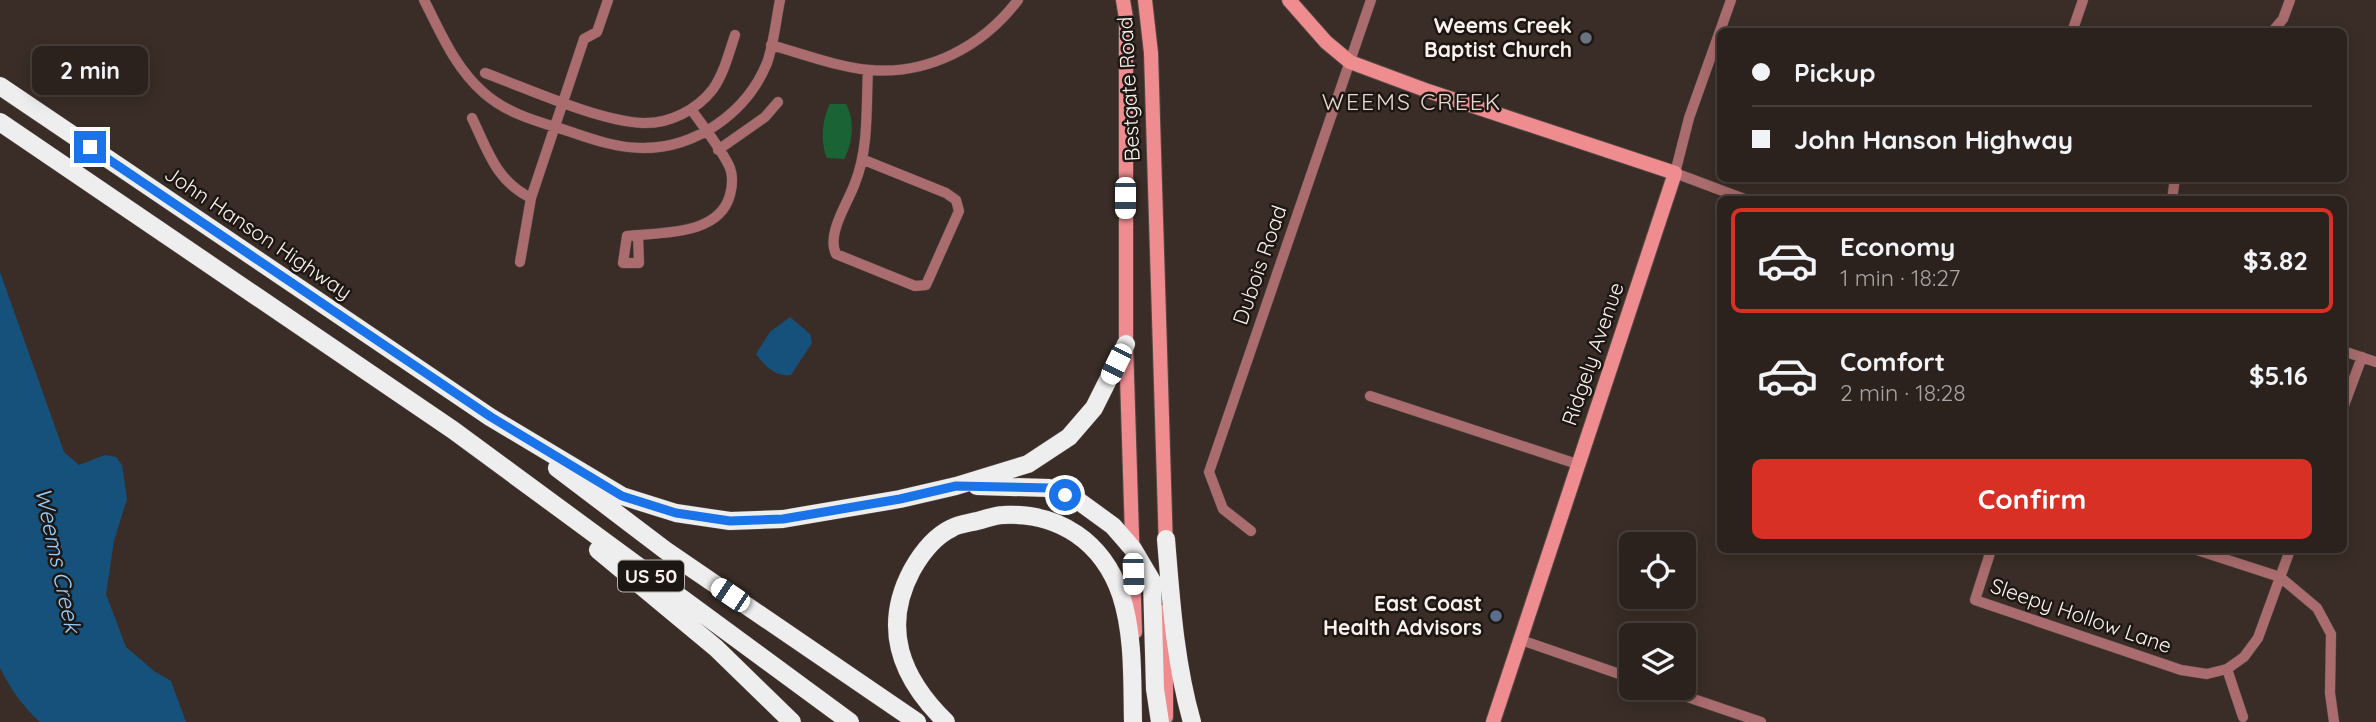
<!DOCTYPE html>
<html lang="en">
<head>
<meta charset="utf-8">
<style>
  body { margin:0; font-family:Quicksand,sans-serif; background:#342a26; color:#f1f3f6; height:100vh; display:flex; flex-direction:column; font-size:26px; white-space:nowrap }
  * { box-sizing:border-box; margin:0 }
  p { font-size:23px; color:#a6a4a4 }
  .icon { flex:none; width:38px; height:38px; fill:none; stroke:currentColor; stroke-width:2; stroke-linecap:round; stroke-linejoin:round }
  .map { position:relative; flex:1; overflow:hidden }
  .side { position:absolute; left:1717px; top:196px; width:630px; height:357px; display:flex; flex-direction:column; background:#2c221d; border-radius:10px; box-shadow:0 4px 18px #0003,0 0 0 2px #483f3b }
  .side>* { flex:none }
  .top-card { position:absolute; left:1717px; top:28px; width:630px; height:154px; border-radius:10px; box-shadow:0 4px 18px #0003,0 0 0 2px #483f3b; display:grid; align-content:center; height:154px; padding:0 35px; background:#2c221d }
  .controls { position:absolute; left:1619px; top:532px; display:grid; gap:14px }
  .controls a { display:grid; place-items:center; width:77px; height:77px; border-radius:10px; background:#2c221d; box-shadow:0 4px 18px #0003,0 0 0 2px #483f3b; font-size:35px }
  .end { position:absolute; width:32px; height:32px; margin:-16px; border:9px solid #1a73e8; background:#fff; box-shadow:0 0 0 4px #fff }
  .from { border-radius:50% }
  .bubble { position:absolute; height:49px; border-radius:10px; background:#2c221d; box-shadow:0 4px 18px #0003,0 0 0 2px #483f3b; font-size:23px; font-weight:800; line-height:49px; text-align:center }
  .car { position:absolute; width:21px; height:42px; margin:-21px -10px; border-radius:9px; box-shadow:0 0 5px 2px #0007; background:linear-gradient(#fff 24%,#345 0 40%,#fff 0 76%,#345 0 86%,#fff 0) }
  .top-card b { display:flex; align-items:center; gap:24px; height:66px; font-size:26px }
  .top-card b+b { border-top:2px solid #483f3b }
  .top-card i { width:18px; height:18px; background:#f1f3f6 }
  ul { padding:12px 0 0; list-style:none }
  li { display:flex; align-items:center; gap:21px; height:105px; margin:0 14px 10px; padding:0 21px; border:4px solid transparent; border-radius:10px }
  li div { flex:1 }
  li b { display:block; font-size:26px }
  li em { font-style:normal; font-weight:800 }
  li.current { border-color:#d93025 }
  li>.icon { width:63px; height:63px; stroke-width:1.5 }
  .cta { display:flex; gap:14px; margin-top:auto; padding:14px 35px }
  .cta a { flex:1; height:80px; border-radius:10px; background:#d93025; color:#fff; font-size:28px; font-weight:800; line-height:80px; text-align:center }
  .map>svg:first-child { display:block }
</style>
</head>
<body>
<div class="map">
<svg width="2376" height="722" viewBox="0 0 2376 722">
  <rect width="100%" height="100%" fill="#3a2d27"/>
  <path fill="#1a6335" d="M830 104H846C855 120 853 143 844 159L827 158C820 142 822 119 830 104Z"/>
  <path fill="#15517b" d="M0 272 64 452 79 465 105 455 116 457 122 465 127 499 114 541 106 594 126 647 154 671 171 681 186 722H40C23 707 10 688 0 668Z
    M790 317 810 334 812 343 791 375C775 377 765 366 756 354L770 332Z"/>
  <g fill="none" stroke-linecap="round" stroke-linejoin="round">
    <g stroke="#554943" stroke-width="11">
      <path id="street" d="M424 0C441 33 455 68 484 93 509 115 540 122 571 132 594 140 618 148 643 148 697 148 747 112 767 63 774 43 776 20 780 0
        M1731 0 1689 118 1675 173 1747 200
        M2072 32 2083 0
        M2272 32 2283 19 2290 0
        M771 45C803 54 837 67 870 70 929 75 983 46 1018 0
        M485 73C529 89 598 121 643 123 669 124 697 110 713 89 724 73 729 53 735 35
        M472 118C488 151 496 181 531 198
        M718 150 765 117 778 102
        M864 160 946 193 956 200 959 211 926 285 915 286 836 254C826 234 848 203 855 183 869 148 866 108 868 70
        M2172 200 2175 178
        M638 235 639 263H623L627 236C661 232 719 236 730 195 732 187 733 176 730 168 723 151 702 125 691 109
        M520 262 531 198 584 39 597 32 608 0
        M2343 351 2376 362
        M1370 396 1577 464
        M2343 408 2362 357
        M1251 531 1223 509 1209 472 1371 0
        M1991 550 1975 600 2181 670 2207 674 2227 669
        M2197 550 2280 577 2317 608 2331 634 2330 693 2334 722
        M1521 640 1631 678
        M1661 688 1761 722
        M2243 717 2227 669 2244 657 2258 638 2290 550"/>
    </g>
    <g stroke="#554943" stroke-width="16">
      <path id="secondary" d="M1123 0 1126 18V344L1135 632
        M1145 0 1151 53 1166 549
        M1289 0 1326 42 1350 62 1428 91 1675 173 1493 722
        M1166 717V611"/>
    </g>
    <g stroke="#554943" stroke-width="19">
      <path id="highway" d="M0 86 490 417 622 496 676 513 730 521 783 519 900 499 956 486 1028 464 1069 437 1094 408 1126 344
        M0 122 453 430 850 722
        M557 468 665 550 917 722
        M977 486 1049 488 1080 502 1113 526 1133 549 1152 581 1155 689 1160 722
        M1166 539C1171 600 1175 663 1192 722
        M598 550 716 648 792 722
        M946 722C901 678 881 628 912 570 921 554 935 536 952 528 959 524 969 523 977 521 986 519 995 515 1003 515 1059 512 1103 542 1121 595 1134 635 1132 680 1133 722"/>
    </g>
    <use href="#street" stroke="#aa6c6e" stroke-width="10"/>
    <use href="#secondary" stroke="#ee8c90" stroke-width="14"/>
    <use href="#highway" stroke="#eee" stroke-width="18"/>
  </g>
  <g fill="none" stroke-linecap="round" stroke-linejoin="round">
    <path stroke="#1a73e8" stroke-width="9" d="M90 147 491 417 622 496 676 513 730 521 783 519 900 499 956 486 1049 488 1065 495"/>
  </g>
  <circle fill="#6b7280" stroke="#1d1714" stroke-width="2.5" cx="1586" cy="38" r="7"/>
  <circle fill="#5c6f8a" stroke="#1d1714" stroke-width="2.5" cx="1496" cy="616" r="7"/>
  <g text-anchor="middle" stroke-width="5" stroke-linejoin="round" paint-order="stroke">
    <rect fill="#1d1714" stroke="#b8b0ac" stroke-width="2" x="618" y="560.5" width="66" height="31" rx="5"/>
    <g font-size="19" font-weight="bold" fill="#faf2ed">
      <text x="651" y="583">US 50</text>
    </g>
    <g font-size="21" font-weight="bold" fill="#faf2ed" stroke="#1d1714" text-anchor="end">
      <text x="1572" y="33">Weems Creek<tspan x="1572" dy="24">Baptist Church</tspan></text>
      <text x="1482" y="611">East Coast<tspan x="1482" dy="24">Health Advisors</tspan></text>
    </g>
    <g font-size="21" fill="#faf2ed" stroke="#1d1714">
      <text transform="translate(1129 89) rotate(-93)" y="7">Bestgate Road</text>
      <text transform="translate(258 233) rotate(34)" y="7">John Hanson Highway</text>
      <text transform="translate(1260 265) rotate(-71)" y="7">Dubois Road</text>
      <text transform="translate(1593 354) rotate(-71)" y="7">Ridgely Avenue</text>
      <text transform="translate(2081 616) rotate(19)" y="7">Sleepy Hollow Lane</text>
    </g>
    <g font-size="23" letter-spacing="2" fill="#e8d8cf" stroke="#1d1714">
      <text x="1412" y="110">WEEMS CREEK</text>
    </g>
    <g font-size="23" font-style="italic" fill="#97cefd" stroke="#1d1714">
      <text transform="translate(58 560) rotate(78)" y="8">Weems Creek</text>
    </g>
  </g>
</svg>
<div class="controls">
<a><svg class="icon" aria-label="locate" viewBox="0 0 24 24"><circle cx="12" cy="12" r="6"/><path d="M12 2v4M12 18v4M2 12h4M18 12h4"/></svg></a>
<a><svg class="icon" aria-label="layers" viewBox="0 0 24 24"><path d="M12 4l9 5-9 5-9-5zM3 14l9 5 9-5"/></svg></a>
</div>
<i class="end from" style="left:1065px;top:495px"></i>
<i class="end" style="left:90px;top:147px"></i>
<div class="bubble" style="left:32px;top:46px;width:116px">2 min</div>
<i class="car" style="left:1125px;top:198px;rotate:180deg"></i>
<i class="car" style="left:1116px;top:364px;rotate:206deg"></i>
<i class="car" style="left:1133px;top:574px;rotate:178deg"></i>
<i class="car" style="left:730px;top:595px;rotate:304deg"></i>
<div class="top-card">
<b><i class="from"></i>Pickup</b>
<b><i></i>John Hanson Highway</b>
</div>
<section class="side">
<ul>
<li class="current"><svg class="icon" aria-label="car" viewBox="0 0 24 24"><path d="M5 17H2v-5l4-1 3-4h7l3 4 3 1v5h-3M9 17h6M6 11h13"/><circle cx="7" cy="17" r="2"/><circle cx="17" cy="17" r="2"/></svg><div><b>Economy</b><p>1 min · 18:27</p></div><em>$3.82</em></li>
<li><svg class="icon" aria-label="car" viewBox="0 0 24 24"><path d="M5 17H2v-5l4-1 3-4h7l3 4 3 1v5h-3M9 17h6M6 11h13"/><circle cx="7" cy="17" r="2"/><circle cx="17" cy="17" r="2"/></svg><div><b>Comfort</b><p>2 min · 18:28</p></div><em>$5.16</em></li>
</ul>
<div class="cta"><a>Confirm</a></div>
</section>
</div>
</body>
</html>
